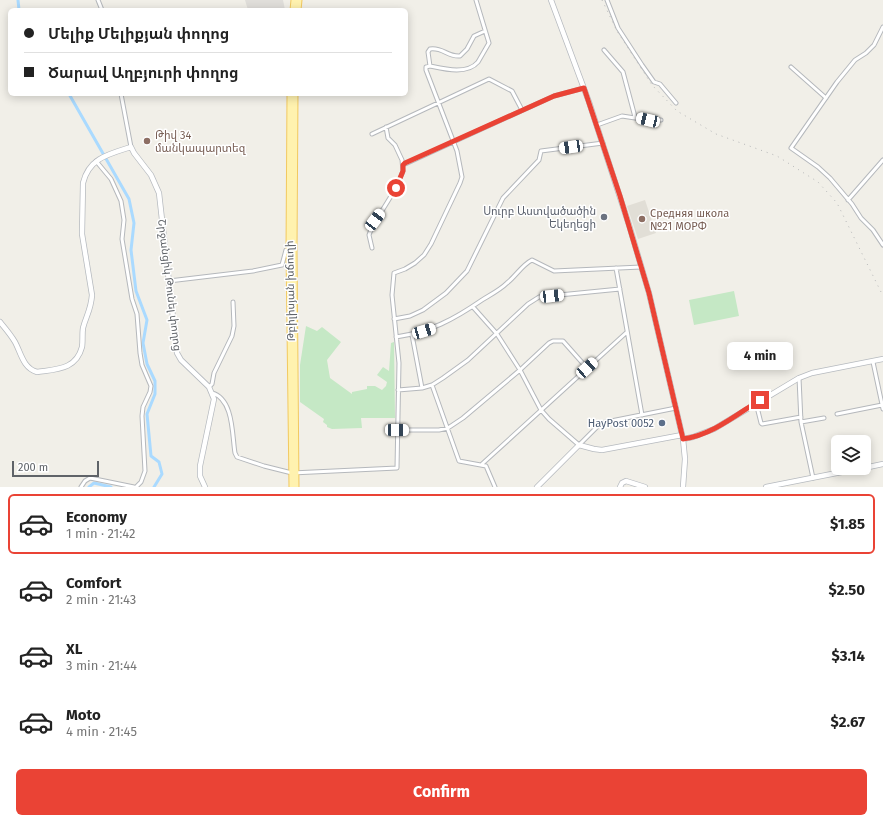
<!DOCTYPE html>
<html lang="en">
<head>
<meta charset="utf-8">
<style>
  body { margin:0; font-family:"Fira Sans","Noto Sans Armenian",sans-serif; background:#f2f2f2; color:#222; height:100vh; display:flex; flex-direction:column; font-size:15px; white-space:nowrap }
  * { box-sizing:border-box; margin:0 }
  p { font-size:13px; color:#767676 }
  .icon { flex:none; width:22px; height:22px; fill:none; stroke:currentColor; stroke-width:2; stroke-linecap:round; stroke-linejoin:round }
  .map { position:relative; height:487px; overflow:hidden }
  .panel { display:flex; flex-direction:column; background:#fff; flex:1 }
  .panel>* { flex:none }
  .guide { position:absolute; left:8px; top:8px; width:400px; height:88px; border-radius:6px; box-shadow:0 2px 10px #0003; display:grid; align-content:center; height:88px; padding:0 16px; background:#fff }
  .fabs { position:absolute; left:831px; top:435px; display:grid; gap:8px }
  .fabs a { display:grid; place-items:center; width:40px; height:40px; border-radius:6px; background:#fff; box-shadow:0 2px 10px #0003; font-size:20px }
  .scale { position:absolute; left:12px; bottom:10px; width:87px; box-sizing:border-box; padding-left:4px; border:2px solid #5f6368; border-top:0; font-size:11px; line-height:14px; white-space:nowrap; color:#5f6368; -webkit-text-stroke:3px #fff; paint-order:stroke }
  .end { position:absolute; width:18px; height:18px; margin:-9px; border:5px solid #ea4335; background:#fff; box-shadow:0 0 0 2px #fff }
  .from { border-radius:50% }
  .bubble { position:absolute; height:28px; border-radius:6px; background:#fff; box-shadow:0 2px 10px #0003; font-size:13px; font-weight:700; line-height:28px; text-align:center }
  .car { position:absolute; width:12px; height:24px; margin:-12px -6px; border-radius:5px; box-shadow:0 0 3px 1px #0007; background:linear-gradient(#fff 24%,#345 0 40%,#fff 0 76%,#345 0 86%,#fff 0) }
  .guide b { display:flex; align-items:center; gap:14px; height:38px; font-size:15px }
  .guide b+b { border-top:1px solid #e0e0e0 }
  .guide i { width:10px; height:10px; background:#222 }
  ul { padding:7px 0 0; list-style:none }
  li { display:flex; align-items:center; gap:12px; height:60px; margin:0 8px 6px; padding:0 8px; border:2px solid transparent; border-radius:6px }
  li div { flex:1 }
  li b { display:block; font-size:15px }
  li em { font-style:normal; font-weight:700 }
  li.selected { border-color:#ea4335 }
  li>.icon { width:36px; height:36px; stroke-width:1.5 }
  .cta { display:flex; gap:8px; margin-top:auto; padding:8px 16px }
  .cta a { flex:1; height:46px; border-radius:6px; background:#ea4335; color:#fff; font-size:16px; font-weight:700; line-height:46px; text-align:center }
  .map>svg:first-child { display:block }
</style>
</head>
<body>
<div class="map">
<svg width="883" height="487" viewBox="0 0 883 487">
  <rect width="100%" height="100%" fill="#f1efe8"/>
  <path fill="#e0deda" d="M245 0H283L285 10H248Z"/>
  <path fill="#e1ded6" d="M645 200 656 233 638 239 627 206Z"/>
  <path fill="#c5e8c5" d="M734 291 739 316 694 325 689 300Z
    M306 326 317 331 322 327 341 342 327 360 330 378 352 394V392L367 389V386H375L382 390 386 386 387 382 377 375 383 367 389 371 391 343 394 342 395 418H361L362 428 332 429 327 427V425L323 422 324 419 300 402V365Z"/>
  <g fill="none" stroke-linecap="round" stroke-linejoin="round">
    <path stroke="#aadaff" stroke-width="3" d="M18 0 19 10
      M69 94 129 199 134 223 131 250 136 291 147 320 143 343 147 364 155 381V394L147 414 151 456 159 462 162 474 154 487
      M89 487 94 483 111 487"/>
    <g stroke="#b5b8bc" stroke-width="5">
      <path id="street" d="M98 0 102 10
        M607 0 618 28 642 65 654 82 660 84 676 103
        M883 27 874 45 866 53 855 60 837 82 791 148 818 167 830 178 852 204 861 218 873 230 883 245
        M604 50 623 72 635 117
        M430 66 428 52 430 49C443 47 447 57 460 56L467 49 474 36 485 31
        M791 67 826 98
        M121 94 131 147
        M597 125 622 116 648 120H661
        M372 134 489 79 512 91 522 110
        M96 161 111 179 121 201 124 220 122 239 132 299 137 314 140 353 142 365 151 386 150 392 143 407 142 416 145 471 141 482 136 487
        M403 165 554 96 584 88
        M848 200 883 160
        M372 248 369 235 372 227 396 188 403 171 402 160 395 145 388 138 386 127
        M616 268 642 415
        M169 281 253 271 282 265 286 250H289
        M473 307 497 334 520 370 541 410 549 419 579 445 601 423 676 408
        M394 319 410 316 423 310 446 293 467 271 503 198 539 160 541 151 603 143
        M412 335 422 388
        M396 337C430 332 453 320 482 300 490 295 500 290 507 283 516 276 522 265 532 260L554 271 641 267
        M873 362 883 409
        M799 378 801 422 813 478
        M432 385 459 461 486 466 495 487
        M209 387 212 384 214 373 232 336 234 326 233 302
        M398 390 422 388 432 385 443 378 468 360 528 304 539 297 620 289
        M212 393C234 399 232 436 235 453L237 457 264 466 292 473 397 468 399 363 392 295 394 273 405 269 415 263 424 255 431 244 460 183 462 177 457 151 426 70V67L430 66C444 69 467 75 478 62L489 43 476 0
        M756 403 761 423 762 424 801 417
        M837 414 882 405
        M801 422 824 418
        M397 430H439L448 428 463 418 520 370 549 343 553 341H563L587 368
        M482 464 627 332
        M81 487 85 481 90 478 134 487"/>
    </g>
    <g stroke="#b6babf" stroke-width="6">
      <path id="secondary" d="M551 0 589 102 629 225 649 293 683 439 685 459 683 487
        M0 322C5 328 11 335 15 342 21 353 23 368 37 372 56 369 76 370 82 347 83 341 82 334 83 328 86 316 91 310 92 295L82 234 83 183C89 158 109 154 131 147L134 153 151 175 159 193 177 353 181 360 209 387 214 399 200 466V476L205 487
        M683 439 693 437 714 429 799 378 812 373 883 359
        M864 468 883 464
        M537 487 579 445 594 449 602 450 682 435
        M620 487 622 483 626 481 645 487
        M766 487 862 468"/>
    </g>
    <g stroke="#f2c960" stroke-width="7">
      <path id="primary" d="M293 10 294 0
        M298 10 299 0
        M290 94 289 250 292 487
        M295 94 294 250 296 487"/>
    </g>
    <use href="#street" stroke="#fff" stroke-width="3"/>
    <use href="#secondary" stroke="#fff" stroke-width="4.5"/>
    <use href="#primary" stroke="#fff2af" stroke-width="5"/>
    <path stroke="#b6b7b8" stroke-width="1" stroke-dasharray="1 5" stroke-linecap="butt" d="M602 0 617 31 652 85 677 111 716 134 777 156 818 182 837 203 883 296"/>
  </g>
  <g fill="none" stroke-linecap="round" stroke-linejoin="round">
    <path stroke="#ea4335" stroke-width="5" d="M396 188 403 171V165L405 163 554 96 584 88 620 196 649 293 683 439C712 435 736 415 760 400"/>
  </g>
  <g fill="#8d6e63" stroke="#fff" stroke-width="1.5">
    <circle cx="147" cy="141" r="4"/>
    <circle cx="642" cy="219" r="4"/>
  </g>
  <circle fill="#6b7280" stroke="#fff" stroke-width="1.5" cx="604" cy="217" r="4"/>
  <circle fill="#5c6f8a" stroke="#fff" stroke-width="1.5" cx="662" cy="423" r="4"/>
  <g text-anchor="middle" stroke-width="3" stroke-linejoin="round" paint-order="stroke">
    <g font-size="11" fill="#785e54" stroke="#fff" text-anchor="start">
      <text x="155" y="139">Թիվ 34<tspan x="155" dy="13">մանկապարտեզ</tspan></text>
      <text x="650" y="217">Средняя школа<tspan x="650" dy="13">№21 МОРФ</tspan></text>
    </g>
    <g font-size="11" fill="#5b616d" stroke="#fff" text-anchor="end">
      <text x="596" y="215">Սուրբ Աստվածածին<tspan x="596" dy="13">Եկեղեցի</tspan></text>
    </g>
    <g font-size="11" fill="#5f6368" stroke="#fff">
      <text transform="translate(170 285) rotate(83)" y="4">Շրջանցիկ Թունել փողոց</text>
      <text transform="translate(290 291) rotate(-91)" y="4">Թբիլիսյան խճուղի</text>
    </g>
    <g font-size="11" fill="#4e5e75" stroke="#fff" text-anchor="end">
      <text x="654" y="427">HayPost 0052</text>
    </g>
  </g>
</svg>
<div class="fabs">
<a><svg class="icon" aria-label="layers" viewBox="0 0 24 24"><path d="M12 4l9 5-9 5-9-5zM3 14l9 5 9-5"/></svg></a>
</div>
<div class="scale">200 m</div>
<i class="end from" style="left:396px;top:188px"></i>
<i class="end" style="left:760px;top:400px"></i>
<div class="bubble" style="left:727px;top:342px;width:66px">4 min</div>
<i class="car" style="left:648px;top:120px;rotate:283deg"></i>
<i class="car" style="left:571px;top:147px;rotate:262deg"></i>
<i class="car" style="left:375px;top:220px;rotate:37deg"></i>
<i class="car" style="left:552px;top:296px;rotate:84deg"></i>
<i class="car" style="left:424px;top:331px;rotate:74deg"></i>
<i class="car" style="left:587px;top:368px;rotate:48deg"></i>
<i class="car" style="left:397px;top:430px;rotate:91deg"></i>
<div class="guide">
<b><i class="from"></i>Մելիք Մելիքյան փողոց</b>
<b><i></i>Ծարավ Աղբյուրի փողոց</b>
</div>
</div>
<section class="panel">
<ul>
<li class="selected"><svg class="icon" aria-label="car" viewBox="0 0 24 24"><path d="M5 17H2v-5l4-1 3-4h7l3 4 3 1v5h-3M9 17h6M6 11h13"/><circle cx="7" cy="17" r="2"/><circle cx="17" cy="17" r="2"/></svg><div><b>Economy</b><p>1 min · 21:42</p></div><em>$1.85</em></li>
<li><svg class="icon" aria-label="car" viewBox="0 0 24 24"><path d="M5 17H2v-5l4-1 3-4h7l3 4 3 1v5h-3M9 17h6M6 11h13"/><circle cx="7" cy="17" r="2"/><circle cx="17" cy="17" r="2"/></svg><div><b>Comfort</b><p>2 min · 21:43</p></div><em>$2.50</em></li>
<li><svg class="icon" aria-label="car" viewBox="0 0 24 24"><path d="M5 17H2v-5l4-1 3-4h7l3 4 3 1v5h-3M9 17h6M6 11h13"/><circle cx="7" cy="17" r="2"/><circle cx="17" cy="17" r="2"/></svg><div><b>XL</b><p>3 min · 21:44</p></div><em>$3.14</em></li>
<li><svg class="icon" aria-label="car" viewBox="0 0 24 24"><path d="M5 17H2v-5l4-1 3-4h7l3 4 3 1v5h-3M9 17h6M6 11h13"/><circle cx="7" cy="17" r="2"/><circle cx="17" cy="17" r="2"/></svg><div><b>Moto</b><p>4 min · 21:45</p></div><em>$2.67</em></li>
</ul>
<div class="cta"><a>Confirm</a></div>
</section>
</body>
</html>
